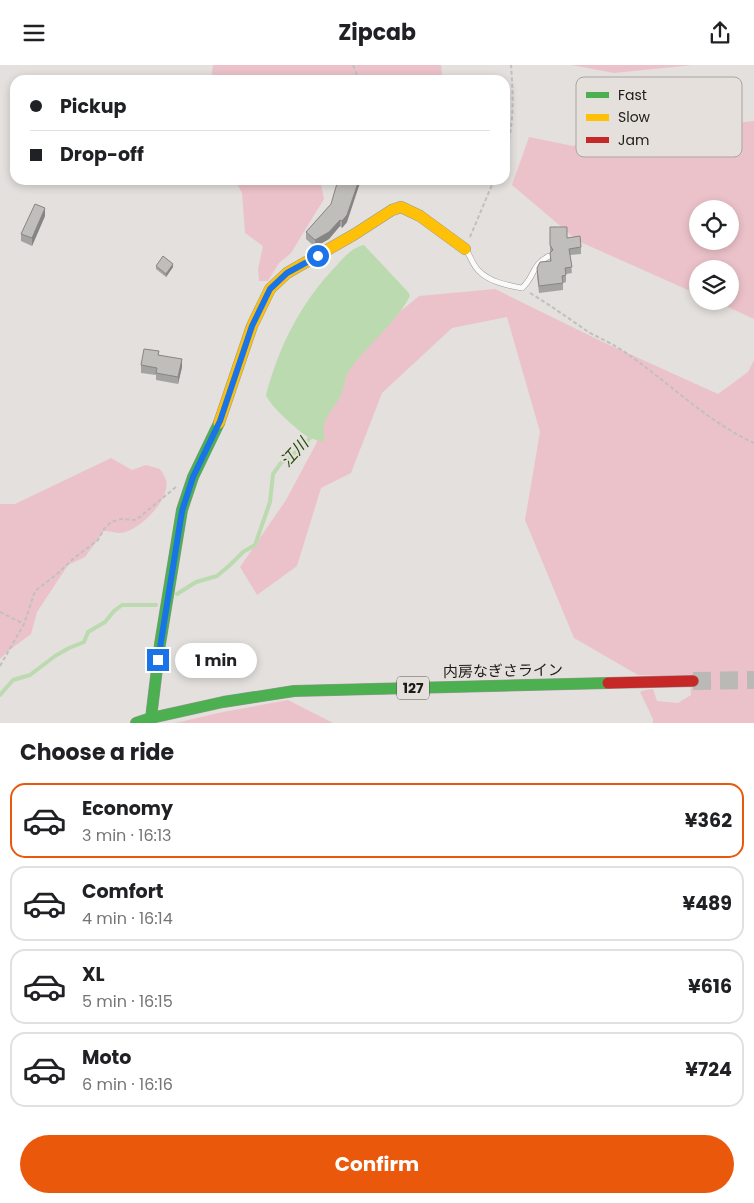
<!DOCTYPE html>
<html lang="en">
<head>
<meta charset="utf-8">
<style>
  body { margin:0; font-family:Poppins,"Noto Sans JP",sans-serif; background:#f6f6f6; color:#202124; height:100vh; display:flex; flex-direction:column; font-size:19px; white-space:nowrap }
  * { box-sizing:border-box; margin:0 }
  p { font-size:16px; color:#757577 }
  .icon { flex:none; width:28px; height:28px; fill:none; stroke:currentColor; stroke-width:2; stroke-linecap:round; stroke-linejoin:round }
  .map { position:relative; height:658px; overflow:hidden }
  .side { display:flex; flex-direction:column; background:#fff; flex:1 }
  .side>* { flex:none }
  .hud { position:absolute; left:10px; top:10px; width:500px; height:110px; border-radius:15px; box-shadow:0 2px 8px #0003; display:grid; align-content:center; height:110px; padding:0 20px; background:#fff }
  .tools { position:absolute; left:689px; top:135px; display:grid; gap:10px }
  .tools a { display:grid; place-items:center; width:50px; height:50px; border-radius:50%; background:#fff; box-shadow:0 2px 8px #0003; font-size:25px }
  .end { position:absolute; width:22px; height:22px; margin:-11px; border:6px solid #1a73e8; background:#fff; box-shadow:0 0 0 2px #fff }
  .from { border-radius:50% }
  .bubble { position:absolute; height:35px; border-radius:18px; background:#fff; box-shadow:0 2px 8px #0003; font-size:16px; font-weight:700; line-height:35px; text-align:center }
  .hud b { display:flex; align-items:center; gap:18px; height:48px; font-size:19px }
  .hud b+b { border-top:1px solid #e0e0e0 }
  .hud i { width:12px; height:12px; background:#202124 }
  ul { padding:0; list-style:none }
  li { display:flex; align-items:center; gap:15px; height:75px; margin:0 10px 8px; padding:0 10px; border:2px solid #e0e0e0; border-radius:15px }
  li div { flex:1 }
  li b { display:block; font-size:19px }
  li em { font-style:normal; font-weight:700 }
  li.active { border-color:#ea580c }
  li>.icon { width:45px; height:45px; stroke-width:1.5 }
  h2 { padding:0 20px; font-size:22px; line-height:60px }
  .button { display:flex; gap:10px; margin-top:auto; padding:10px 20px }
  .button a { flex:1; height:58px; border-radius:30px; background:#ea580c; color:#fff; font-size:20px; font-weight:700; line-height:58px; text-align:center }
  header { display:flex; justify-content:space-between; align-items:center; height:65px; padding:0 20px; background:#fff; font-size:22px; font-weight:700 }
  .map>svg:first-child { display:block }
</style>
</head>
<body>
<header><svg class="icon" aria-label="menu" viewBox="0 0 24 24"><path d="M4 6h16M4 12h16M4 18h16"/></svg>Zipcab<svg class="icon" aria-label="share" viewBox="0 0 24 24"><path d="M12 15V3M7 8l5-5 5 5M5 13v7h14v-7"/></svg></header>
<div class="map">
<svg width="754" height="658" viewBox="0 0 754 658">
  <rect width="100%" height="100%" fill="#e3e0dd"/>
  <path fill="#ecc2ca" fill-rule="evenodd" d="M213 0H441L442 10 440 15H211Z
    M571 0H693L614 8Z
    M754 56V254L715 236H730V204H698L697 229 578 176 512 120 529 72 573 81 667 66ZM698 144H730V176H698Z
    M235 115H320L324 134 291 188 279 198 268 216H259L258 204 263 181 245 168 242 128Z
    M495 224 603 277 718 329 748 307 754 295V658H653V654L640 627 645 625 653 624 657 636 678 638 691 630 690 612 638 610 574 573 525 455 540 367 507 252 452 263 382 328 351 408 321 423 297 501 257 530 240 502 286 435 316 379 353 285 419 231Z
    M111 393 132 405 146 400 160 404C162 407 165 412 166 415 171 434 139 467 120 468 115 468 109 466 104 466L85 492 68 500 37 547 31 569 7 587 0 594V439H15Z
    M288 635 333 658H175L223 647Z"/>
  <path fill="#bcdab0" d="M364 180 408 227 410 231C395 259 369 278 351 303 344 311 345 323 340 332 333 345 319 357 325 373L323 377C319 376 313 374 308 372 297 365 270 341 266 330 279 281 301 237 337 200 345 191 352 183 364 180Z"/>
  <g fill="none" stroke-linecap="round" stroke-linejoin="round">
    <path stroke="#bcdab0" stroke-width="4" d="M177 529 196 517 217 511 230 500 243 487 255 480 270 437 273 409 281 398 300 384 310 373 309 367
      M0 630 13 615 30 610 55 591 69 583 84 577 88 567 105 557 114 546 122 540H156"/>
    <path stroke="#bbb9b6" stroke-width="18" stroke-dasharray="18 9" stroke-linecap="butt" d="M693 616 754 615"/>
    <g stroke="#999794" stroke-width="6">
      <path id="lane" d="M466 184C470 191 473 200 478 205 489 217 506 220 522 223 535 212 531 200 549 191"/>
    </g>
    <g stroke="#999794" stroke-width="12">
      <path id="fast" d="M151 653 160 579 182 445 193 412 219 358
        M136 658 151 653 223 637 294 626 608 618"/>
    </g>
    <g stroke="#999794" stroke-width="12">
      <path id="slow" d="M219 358 252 261 270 224 287 208 355 169 392 145 401 142 420 151 465 184"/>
    </g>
    <g stroke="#999794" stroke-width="12">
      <path id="jam" d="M608 618 693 616"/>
    </g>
    <path stroke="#c0c0bf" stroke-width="2" stroke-dasharray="4 2.5" stroke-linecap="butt" d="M353 0 359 15
      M505 87C515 60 513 28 511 0
      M470 172 494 115
      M530 228C550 240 568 253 587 266 598 273 610 277 620 284 666 314 704 355 754 378
      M0 547 24 559
      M0 601 24 559 35 526 57 509 74 493 98 475 104 464 111 457 121 454 136 455 176 422"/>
    <use href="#lane" stroke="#fbfafa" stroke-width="5"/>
    <use href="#fast" stroke="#4caf50" stroke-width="11"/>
    <use href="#slow" stroke="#ffc107" stroke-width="11"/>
    <use href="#jam" stroke="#c62828" stroke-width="11"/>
  </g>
  <path fill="#a4a3a1" d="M331 139 347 157 342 163 340 161 329 174 315 182 306 174V167Z
    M45 151 32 181 21 176V169Z
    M550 162 581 182V189L570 190 572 208 566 209V217L563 218V225L539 228 537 210V203L550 196Z
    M156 201 173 202 166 212 156 204Z
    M159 290 182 302 178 319 156 315V310L141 308V300Z"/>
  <path fill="#868583" d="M359 115H361L347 157 342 163V156Z
    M45 143V151L32 181V173Z
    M340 155V161L329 174 315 182V175Z
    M173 199V202L166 212V209Z
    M182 294V302L178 319V312Z"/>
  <path fill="#bfbebb" stroke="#868583" d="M338 115H359L347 150 342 156 340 155 329 167 315 175 306 167 331 139Z
    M35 139 45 143 32 173 21 169Z
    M550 162H567V173L580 171 581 182 569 184 572 202 565 203 566 210 562 211 563 218 539 221 537 203 540 197 551 196 550 188 553 185 550 180Z
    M163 191 173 199 166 209 156 201Z
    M144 284 159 286 158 290 182 294 178 312 156 308 157 303 141 300Z"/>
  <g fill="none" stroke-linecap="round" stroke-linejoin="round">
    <path stroke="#1a73e8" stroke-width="6" d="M158 595 182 446 193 412 220 356 252 261 270 224 287 208 318 191"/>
  </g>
  <g text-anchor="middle" stroke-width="4" stroke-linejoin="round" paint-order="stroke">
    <rect fill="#e5e0db" stroke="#585653" stroke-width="1" x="397" y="611.5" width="32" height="23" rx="4"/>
    <g font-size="14" font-weight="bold" fill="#1c1b19">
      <text x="413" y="628">127</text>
    </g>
    <g font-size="15" fill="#1c1b19" stroke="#e5e0db">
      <text transform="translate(503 606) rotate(-1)" y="5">内房なぎさライン</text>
    </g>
    <g font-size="16" font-style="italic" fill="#224a0e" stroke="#e5e0db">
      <text transform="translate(294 387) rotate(-48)" y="6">江川</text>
    </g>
  </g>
  <rect x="576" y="12" width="166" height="80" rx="8" fill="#e5e0db" stroke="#a9a5a1" stroke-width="1"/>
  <rect x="586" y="27" width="23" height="6" fill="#4caf50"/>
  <rect x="586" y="49" width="23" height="7" fill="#ffc107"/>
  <rect x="586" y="72" width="23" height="6" fill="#c62828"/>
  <g font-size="14" fill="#1c1b19">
    <text x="618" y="35">Fast</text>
    <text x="618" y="57">Slow</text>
    <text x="618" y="80">Jam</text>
  </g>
</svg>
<div class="tools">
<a><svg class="icon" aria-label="locate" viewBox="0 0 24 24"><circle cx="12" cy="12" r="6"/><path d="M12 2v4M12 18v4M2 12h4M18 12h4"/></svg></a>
<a><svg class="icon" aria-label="layers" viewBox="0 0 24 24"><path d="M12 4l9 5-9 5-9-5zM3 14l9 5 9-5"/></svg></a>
</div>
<i class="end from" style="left:318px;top:191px"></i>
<i class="end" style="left:158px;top:595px"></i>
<div class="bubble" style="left:175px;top:578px;width:82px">1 min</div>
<div class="hud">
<b><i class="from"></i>Pickup</b>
<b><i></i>Drop-off</b>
</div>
</div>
<section class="side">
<h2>Choose a ride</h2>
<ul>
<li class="active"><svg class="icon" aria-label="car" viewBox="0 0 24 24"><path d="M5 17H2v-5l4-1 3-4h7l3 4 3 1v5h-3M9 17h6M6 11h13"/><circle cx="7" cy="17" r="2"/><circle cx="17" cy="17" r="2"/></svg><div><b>Economy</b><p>3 min · 16:13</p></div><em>¥362</em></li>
<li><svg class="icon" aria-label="car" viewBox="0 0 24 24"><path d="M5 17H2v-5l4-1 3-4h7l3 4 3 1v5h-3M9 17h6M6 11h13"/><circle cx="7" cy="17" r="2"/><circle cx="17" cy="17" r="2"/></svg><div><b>Comfort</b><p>4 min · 16:14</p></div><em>¥489</em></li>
<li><svg class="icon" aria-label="car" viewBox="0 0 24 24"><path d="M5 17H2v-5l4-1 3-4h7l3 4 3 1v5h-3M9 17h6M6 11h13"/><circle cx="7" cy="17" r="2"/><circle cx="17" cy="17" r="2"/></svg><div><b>XL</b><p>5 min · 16:15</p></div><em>¥616</em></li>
<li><svg class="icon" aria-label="car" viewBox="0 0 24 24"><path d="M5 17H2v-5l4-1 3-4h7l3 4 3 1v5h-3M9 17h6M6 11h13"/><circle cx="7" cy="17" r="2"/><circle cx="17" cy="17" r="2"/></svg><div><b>Moto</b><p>6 min · 16:16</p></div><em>¥724</em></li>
</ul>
<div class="button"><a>Confirm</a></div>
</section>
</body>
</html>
